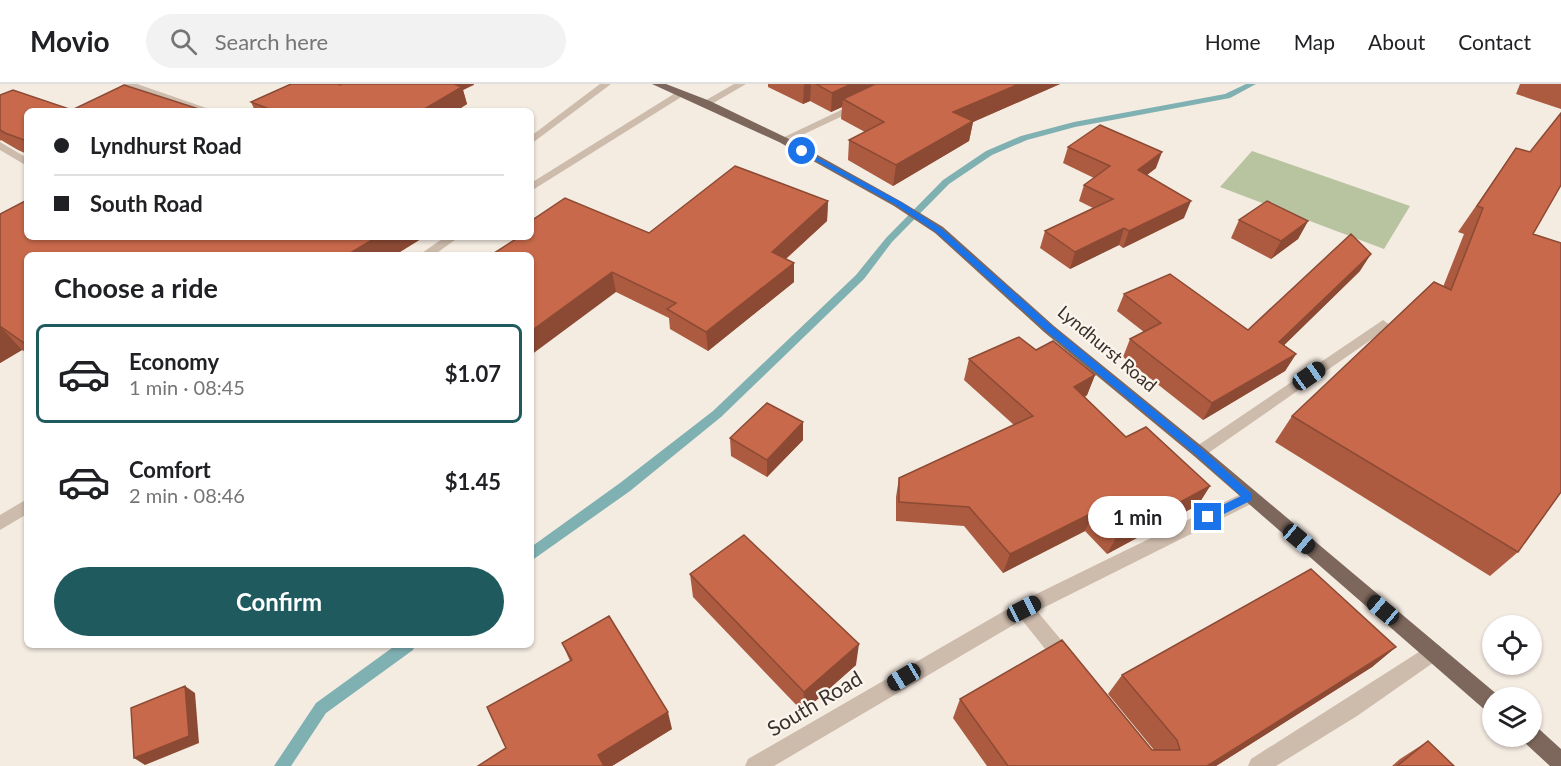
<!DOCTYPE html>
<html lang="en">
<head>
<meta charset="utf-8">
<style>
  body { margin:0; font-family:Lato,sans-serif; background:#f2f2f2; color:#202124; height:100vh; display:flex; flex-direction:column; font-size:22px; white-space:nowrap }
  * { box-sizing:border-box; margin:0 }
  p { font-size:20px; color:#757577 }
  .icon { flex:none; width:33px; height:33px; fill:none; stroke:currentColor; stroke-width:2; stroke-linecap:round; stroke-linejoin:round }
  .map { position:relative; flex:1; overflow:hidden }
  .sheet { position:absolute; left:24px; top:168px; width:510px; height:396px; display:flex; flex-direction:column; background:#fff; border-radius:9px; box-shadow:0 2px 4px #0004 }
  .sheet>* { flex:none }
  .hud { position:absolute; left:24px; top:24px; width:510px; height:132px; border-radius:9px; box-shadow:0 2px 4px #0004; display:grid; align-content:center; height:132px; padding:0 30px; background:#fff }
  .fabs { position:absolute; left:1482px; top:531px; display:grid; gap:12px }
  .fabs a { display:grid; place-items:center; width:60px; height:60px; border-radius:50%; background:#fff; box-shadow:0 2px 4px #0004; font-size:30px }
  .end { position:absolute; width:27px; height:27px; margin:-14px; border:8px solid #1a73e8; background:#fff; box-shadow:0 0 0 3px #fff }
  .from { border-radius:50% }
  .bubble { position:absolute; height:42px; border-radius:21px; background:#fff; box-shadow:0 2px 4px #0004; font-size:20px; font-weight:700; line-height:42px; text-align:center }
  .car { position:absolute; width:18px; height:36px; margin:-18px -9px; border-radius:8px; box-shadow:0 0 4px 2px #0007; background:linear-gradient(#222 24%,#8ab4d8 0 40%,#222 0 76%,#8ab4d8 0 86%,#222 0) }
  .hud b { display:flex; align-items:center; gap:21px; height:57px; font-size:22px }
  .hud b+b { border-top:2px solid #e0e0e0 }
  .hud i { width:15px; height:15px; background:#202124 }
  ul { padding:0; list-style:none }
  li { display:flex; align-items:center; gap:18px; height:99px; margin:0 12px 9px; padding:0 18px; border:3px solid transparent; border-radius:9px }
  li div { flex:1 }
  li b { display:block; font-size:22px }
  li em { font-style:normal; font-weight:700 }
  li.current { border-color:#1f5a5e }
  li>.icon { width:54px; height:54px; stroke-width:1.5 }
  h2 { padding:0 30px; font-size:27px; line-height:72px }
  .primary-button { display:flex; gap:12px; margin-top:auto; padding:12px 30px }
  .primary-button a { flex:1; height:69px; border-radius:36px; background:#1f5a5e; color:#fff; font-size:24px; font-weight:700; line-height:69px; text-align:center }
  header { display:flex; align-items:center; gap:36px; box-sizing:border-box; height:84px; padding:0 30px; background:#fff; border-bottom:2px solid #e0e0e0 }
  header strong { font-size:28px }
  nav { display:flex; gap:33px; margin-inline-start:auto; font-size:21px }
  .search { width:420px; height:54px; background:#f2f2f2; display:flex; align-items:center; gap:15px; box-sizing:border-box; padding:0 21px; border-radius:33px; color:#757577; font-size:22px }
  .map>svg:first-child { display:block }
</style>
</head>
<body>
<header>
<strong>Movio</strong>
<div class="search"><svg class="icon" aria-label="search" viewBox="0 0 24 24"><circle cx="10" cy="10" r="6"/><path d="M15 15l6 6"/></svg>Search here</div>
<nav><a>Home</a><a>Map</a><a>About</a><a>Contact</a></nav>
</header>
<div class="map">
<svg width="1561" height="682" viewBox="0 0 1561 682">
  <rect width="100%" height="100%" fill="#f4ebe1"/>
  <path fill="#b8c4a0" d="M1252 67 1410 122 1384 165 1220 103Z"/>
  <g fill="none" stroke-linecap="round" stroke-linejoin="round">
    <path fill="#7fb0b2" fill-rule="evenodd" d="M1246 0H1256L1230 14 1075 43 1027 56 992 71 949 100 892 158 864 195 721 333 630 407 531 477V463L620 399 713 327 856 191 886 154 943 96 986 67 1021 52 1074 38 1225 10Z
      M396 561H415L413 566 326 629 291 682H274L316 619Z"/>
    <path fill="#cdbbac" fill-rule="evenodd" d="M122 0H137L215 27H200Z
      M600 0H611L531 60V52Z
      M734 0H746L710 21 701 19Z
      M677 8 686 10 531 107V99Z
      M860 17 865 20 864 22 787 58 783 59 778 56Z
      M0 58 27 74V82L0 66Z
      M445 153H459L434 171H419Z
      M1383 236 1390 241 1388 244 1204 372H1194L1191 368 1194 364Z
      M1249 406 1255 408 1257 413 1255 418 1037 527 1072 569 1074 575 1072 581 1065 584 1058 581 1022 536 774 682H745L748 675 1018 519Z
      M27 415V430L0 446V431Z
      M1433 559 1440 562 1442 568 1440 574 1357 632 1276 682H1248L1251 675Z"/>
    <path fill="#7d675c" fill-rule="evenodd" d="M652 0H666L710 17 787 54 902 118 943 143 1054 242 1204 364 1499 612 1492 614V628L1485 626 1194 372 1044 248 935 149 894 122 779 58Z
      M1532 642 1539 645 1561 665V682H1550L1525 659 1522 652H1532Z"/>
  </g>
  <path fill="#ac5a40" d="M342 0H474V1L463 6 467 20 456 27H255L251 18Z
    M768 0H1060L973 38 969 57 893 102 848 76 849 56 865 48 841 35 842 23 831 28 810 17 803 20 768 3Z
    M1520 0H1561V25L1516 10Z
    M0 11 72 26 27 27V70L18 66 1 56 0 57Z
    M1068 63 1156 84 1147 91 1184 134 1123 164 1119 161 1070 185 1040 164 1045 147 1093 124 1079 117 1084 101 1094 94 1063 79Z
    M1516 64 1533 150 1518 468 1490 492 1275 358 1292 332 1443 203 1464 150 1458 148Z
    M828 117 827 137 786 175 794 179V198L708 267 670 245 669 234 616 208 531 153V137L649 149Z
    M0 130 27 153H424L395 171H27V269L22 266 0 279Z
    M1239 136 1308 137 1298 155 1271 175 1231 154Z
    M1360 187 1284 261 1296 270 1285 287 1203 336 1123 273 1130 255 1144 248 1117 227 1124 210 1248 246Z
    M1036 266 1095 291 1087 311 1085 313 1126 353 1210 402 1198 421 1107 470 1085 447 1003 489 964 442 896 437V413L899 394 1014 341 964 296 969 275Z
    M803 338V356L767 393 731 372 730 354Z
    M690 490 856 581 803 628 693 513Z
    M562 559 672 645 612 682H478L506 664 570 577Z
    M1396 563 1372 583 1216 682H987L953 634 960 615 1154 666 1108 610 1122 591Z
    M1428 657 1454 682H1392L1400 675Z"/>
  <path fill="#8c4a34" d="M445 0H474L463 6 467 20 456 27H421Z
    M805 0H811L810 17 803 20 804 0Z
    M851 0H891L843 15 842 23 831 28 832 9Z
    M1019 0H1060L973 38 969 57 893 102 896 81 953 28Z
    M1162 68 1156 84 1133 102 1138 86Z
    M828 117 827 137 772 187V168Z
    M1191 117 1184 134 1123 164 1129 147Z
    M1308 137 1298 155 1271 175 1281 157Z
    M1124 144 1119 161 1070 185 1075 168Z
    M377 153H424L395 171H347Z
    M1371 170 1360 187 1269 276 1279 258Z
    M794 179V198L708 267 706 248Z
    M612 188 616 208 531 271V247Z
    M0 242 22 266 0 279Z
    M1296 270 1285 287 1203 336 1212 319Z
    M1095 291 1087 311 1067 323 1074 303Z
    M803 338V356L767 393V376Z
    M531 353 534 361 531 363Z
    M1210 402 1198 421 1107 470 1117 452Z
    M1094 428 1085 447 1003 489 1010 470Z
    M859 560 856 581 803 628 804 608Z
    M1396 563 1372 583 1216 682H1207Z
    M185 602 195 609 199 659 145 681 134 674Z
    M668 628 672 645 612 682H603L598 671Z"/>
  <path fill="#c8694b" stroke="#8c4a34" stroke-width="1.5" d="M291 0H337L340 1 342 0H454L462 3 421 27H274L251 18Z
    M816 0H851L832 9Z
    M875 0H1019L953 28 973 37 896 81 849 56 884 38 843 15Z
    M124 1 205 27H27V57L5 49 0 46V11L13 6 72 26Z
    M1561 29V101L1533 150 1561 159V408L1518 468 1292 332 1434 198 1451 206 1483 124 1477 122 1516 64 1530 68Z
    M1100 41 1162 68 1138 86 1191 117 1129 147 1124 144 1075 168 1045 147 1113 115 1084 101 1110 82 1068 63Z
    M735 82 828 117 772 168 794 179 706 248 667 225 676 219 612 188 531 247V171H491L519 153H531V145L533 144 531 143V137L565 114 649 149Z
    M27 116V153H377L347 171H27V261L0 242V130Z
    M1267 117 1308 137 1281 157 1239 136Z
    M1351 150 1371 170 1279 258 1296 270 1212 319 1130 255 1161 239 1124 210 1170 190 1248 246Z
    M1019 253 1036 266 1053 257 1095 291 1074 303 1126 353 1146 343 1210 402 1117 452 1094 428 1010 470 969 423 899 418V394L1033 332 969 275Z
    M767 319 803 338 767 376 730 354Z
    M744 451 859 560 804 608 690 490Z
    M1311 485 1396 563 1207 682H1008L960 615 1062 556 1152 666H1180L1177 656 1122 591Z
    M609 532 668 628 598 671 604 682H478L506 664 487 623 572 576 562 559Z
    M185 602 189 652 134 674 131 624Z
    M1428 657 1454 682H1397Z"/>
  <path fill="#1a73e8" d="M802 65 901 118 942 145 1053 243 1203 366 1252 410V416L1212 436H1204V430L1241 412 1196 371 1046 247 936 148 896 121 800 68Z"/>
  <g text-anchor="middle" stroke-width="4.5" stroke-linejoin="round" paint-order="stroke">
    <g font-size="18" fill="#3b302b" stroke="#fbf5ee">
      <text transform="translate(1107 265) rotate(40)" y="6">Lyndhurst Road</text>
    </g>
    <g font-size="21" fill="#3b302b" stroke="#fbf5ee">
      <text transform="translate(815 620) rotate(-31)" y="7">South Road</text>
    </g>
  </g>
</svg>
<div class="fabs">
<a><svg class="icon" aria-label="locate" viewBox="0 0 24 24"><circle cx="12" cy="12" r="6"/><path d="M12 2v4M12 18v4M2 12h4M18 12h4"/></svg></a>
<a><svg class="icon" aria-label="layers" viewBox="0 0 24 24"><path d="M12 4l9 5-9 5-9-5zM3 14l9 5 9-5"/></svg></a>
</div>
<i class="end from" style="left:802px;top:67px"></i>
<i class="end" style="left:1208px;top:433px"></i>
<div class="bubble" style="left:1088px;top:412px;width:99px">1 min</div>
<i class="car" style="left:1309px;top:292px;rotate:55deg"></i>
<i class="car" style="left:1299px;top:455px;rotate:130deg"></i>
<i class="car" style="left:1024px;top:525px;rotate:63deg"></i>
<i class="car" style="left:1383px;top:526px;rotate:310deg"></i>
<i class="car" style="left:904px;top:593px;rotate:239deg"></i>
<div class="hud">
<b><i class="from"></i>Lyndhurst Road</b>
<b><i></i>South Road</b>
</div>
<section class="sheet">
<h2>Choose a ride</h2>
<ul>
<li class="current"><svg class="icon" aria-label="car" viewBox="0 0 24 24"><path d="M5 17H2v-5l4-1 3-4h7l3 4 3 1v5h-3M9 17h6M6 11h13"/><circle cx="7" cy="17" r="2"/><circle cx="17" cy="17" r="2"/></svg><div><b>Economy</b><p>1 min · 08:45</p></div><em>$1.07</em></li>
<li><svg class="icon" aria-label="car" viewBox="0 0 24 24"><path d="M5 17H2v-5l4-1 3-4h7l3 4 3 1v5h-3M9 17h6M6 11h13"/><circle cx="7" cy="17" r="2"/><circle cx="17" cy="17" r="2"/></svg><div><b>Comfort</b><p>2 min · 08:46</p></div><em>$1.45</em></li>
</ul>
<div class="primary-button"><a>Confirm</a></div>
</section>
</div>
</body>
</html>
